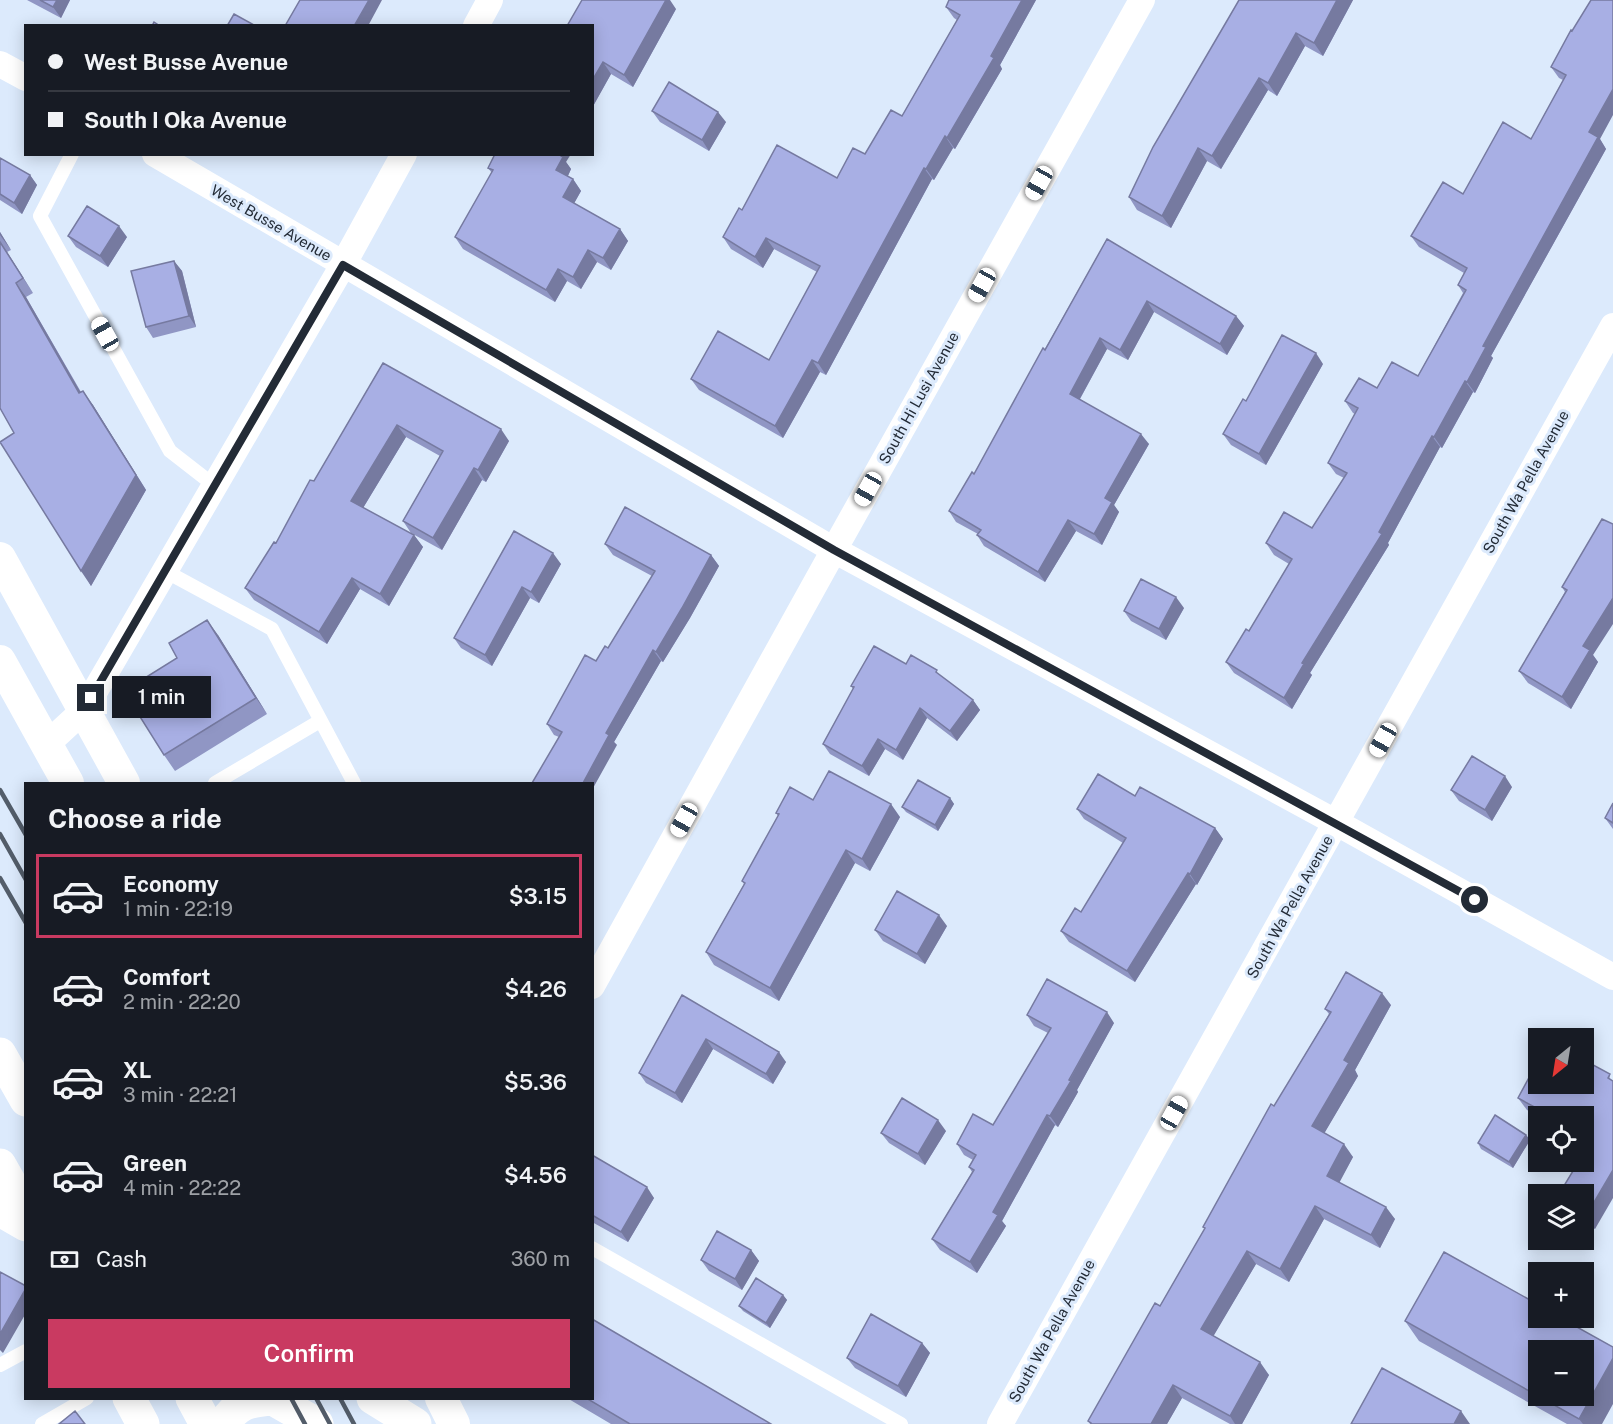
<!DOCTYPE html>
<html lang="en">
<head>
<meta charset="utf-8">
<style>
  body { margin:0; font-family:"Public Sans",sans-serif; background:#20242c; color:#f1f3f6; height:100vh; display:flex; flex-direction:column; font-size:22px; white-space:nowrap }
  * { box-sizing:border-box; margin:0 }
  p { font-size:20px; color:#9ea1a6 }
  .icon { flex:none; width:33px; height:33px; fill:none; stroke:currentColor; stroke-width:2; stroke-linecap:round; stroke-linejoin:round }
  .map { position:relative; flex:1; overflow:hidden }
  .drawer { position:absolute; left:24px; top:782px; width:570px; height:618px; display:flex; flex-direction:column; background:#171b24; border-radius:0px; box-shadow:0 3px 15px #0003 }
  .drawer>* { flex:none }
  .top-card { position:absolute; left:24px; top:24px; width:570px; height:132px; border-radius:0px; box-shadow:0 3px 15px #0003; display:grid; align-content:center; height:132px; padding:0 24px; background:#171b24 }
  .needle { width:39px; rotate:210deg }
  .buttons { position:absolute; left:1528px; top:1028px; display:grid; gap:12px }
  .buttons a { display:grid; place-items:center; width:66px; height:66px; border-radius:0px; background:#171b24; box-shadow:0 3px 15px #0003; font-size:30px }
  .end { position:absolute; width:27px; height:27px; margin:-14px; border:8px solid #232b36; background:#fff; box-shadow:0 0 0 3px #fff }
  .from { border-radius:50% }
  .bubble { position:absolute; height:42px; border-radius:0px; background:#171b24; box-shadow:0 3px 15px #0003; font-size:20px; font-weight:600; line-height:42px; text-align:center }
  .car { position:absolute; width:18px; height:36px; margin:-18px -9px; border-radius:8px; box-shadow:0 0 4px 2px #0007; background:linear-gradient(#fff 24%,#345 0 40%,#fff 0 76%,#345 0 86%,#fff 0) }
  .top-card b { display:flex; align-items:center; gap:21px; height:57px; font-size:22px }
  .top-card b+b { border-top:2px solid #363941 }
  .top-card i { width:15px; height:15px; background:#f1f3f6 }
  ul { padding:0; list-style:none }
  li { display:flex; align-items:center; gap:18px; height:84px; margin:0 12px 9px; padding:0 12px; border:3px solid transparent; border-radius:0px }
  li div { flex:1 }
  li b { display:block; font-size:22px }
  li em { font-style:normal; font-weight:600 }
  li.current { border-color:#c93a61 }
  li>.icon { width:54px; height:54px; stroke-width:1.5 }
  h2 { padding:0 24px; font-size:27px; line-height:72px }
  .pay { display:flex; align-items:center; gap:15px; height:66px; padding:0 24px; font-size:22px }
  .pay p { margin-inline-start:auto }
  .cta { display:flex; gap:12px; margin-top:auto; padding:12px 24px }
  .cta a { flex:1; height:69px; border-radius:0px; background:#c93a61; color:#fff; font-size:24px; font-weight:600; line-height:69px; text-align:center }
  .map>svg:first-child { display:block }
</style>
</head>
<body>
<div class="map">
<svg width="1613" height="1424" viewBox="0 0 1613 1424">
  <rect width="100%" height="100%" fill="#dceafc"/>
  <g fill="none" stroke-linecap="round" stroke-linejoin="round">
    <path stroke="#fff" stroke-width="14" d="M72 154 40 216 170 451 215 486
      M165 571 272 629 354 783
      M215 783 320 721
      M592 1248 901 1424
      M0 1365 26 1351
      M42 1424 87 1398"/>
    <path stroke="#fff" stroke-width="26" d="M476 26 490 0
      M0 64 26 78
      M155 154 834 550 1337 823 1613 977
      M46 745 84 710 343 265 404 154
      M592 986 834 550 1142 0
      M1000 1424 1613 326"/>
    <path stroke="#fff" stroke-width="32" d="M0 558 124 783
      M0 661 68 783
      M441 1398 454 1424"/>
    <path stroke="#fff" stroke-width="33" d="M0 1210 26 1225
      M271 1398 317 1424
      M373 1398 415 1424"/>
    <path stroke="#fff" stroke-width="33" d="M0 1054 26 1100
      M0 1165 26 1211
      M129 1398 143 1424
      M192 1398 206 1424
      M224 1424C237 1402 250 1401 273 1399"/>
    <path stroke="#535d6a" stroke-width="4.5" d="M0 790 26 835
      M0 834 26 880
      M0 878 26 923
      M291 1398 305 1424
      M316 1398 330 1424
      M340 1398 354 1424"/>
  </g>
  <path fill="#9096c4" d="M27 0H70L61 18Z
    M949 0H1036L1000 65 1002 69 955 149 953 148 934 180 932 179 826 375 820 372 783 438 699 390 691 379 769 360 817 272 774 249 763 268 731 249 723 237 742 210 837 178 865 154 902 116 957 20 954 18 946 7Z
    M1239 0H1353L1323 56 1305 46 1277 96 1268 90 1221 169 1207 161 1171 228 1137 210 1129 197Z
    M676 9 633 87 611 74 592 108V26Z
    M1571 30 1600 139 1606 149 1491 356 1493 358 1475 393 1473 392 1442 448 1440 447 1388 543 1389 545 1310 673 1312 675 1292 709 1234 673 1226 662 1249 631 1289 564 1274 555 1266 543 1312 528 1344 478 1336 474 1328 463 1355 414 1353 413 1345 401 1377 388 1418 376 1463 293 1458 285 1464 273 1419 247 1411 236 1531 139 1563 80 1559 78 1551 67Z
    M652 111 726 122 709 151 660 122Z
    M0 158 30 175 37 185 22 214 0 200Z
    M566 162 571 169 568 176 573 179 581 191 574 203 620 229 628 241 611 270 597 262 581 289 567 281 555 302 463 249 455 237 492 173 488 168Z
    M0 232 11 250 7 252 33 293 26 297 81 392 93 405 146 490 91 586 14 433 0 408Z
    M68 236 127 237 108 267 76 247Z
    M1107 239 1236 316 1244 326 1227 355 1154 312 1128 360 1107 349 1080 399 1149 444 1114 505 1119 512 1102 545 1076 531 1045 582 984 546 977 535 978 534 956 522 949 511 974 474Z
    M174 261 182 271 196 327 153 338 146 327Z
    M383 363 509 441 486 482 482 480 442 550 411 533 403 521 440 456 406 437 363 508 414 535 423 547 389 606 360 589 327 644 254 600 245 588 276 543 314 481Z
    M1323 364 1266 465 1231 445 1223 434 1246 401Z
    M1602 519 1593 655 1598 662 1571 709 1528 683 1519 671 1565 592 1562 587Z
    M514 531 561 564 539 603 530 598 492 666 461 648 454 638Z
    M605 544 711 555 719 566 690 618 663 662 661 661 614 742 617 745 559 737 554 735 547 724 596 661 608 648 652 576 613 555Z
    M1184 608 1166 640 1131 621 1124 611Z
    M218 635 267 714 175 771 164 755 149 694 177 658Z
    M906 664 943 678 973 700 980 710 957 741 927 718 903 760 885 749 869 776 830 754 823 744 853 689 851 686Z
    M1512 787 1492 821 1459 801 1451 790Z
    M1135 796 1215 828 1223 839 1197 885 1196 884 1135 982 1069 942 1061 931 1081 912 1123 843 1084 819 1077 809Z
    M950 798 954 804 938 831 906 812 902 807Z
    M813 800 900 817 870 871 855 863 779 1001 714 965 706 952 744 884 742 881 778 816 776 813Z
    M1613 803V829L1605 818Z
    M947 926 925 964 883 941 875 930Z
    M682 995 786 1062 773 1084 713 1049 682 1103 646 1083 639 1073Z
    M1391 1005 1355 1070 1358 1076 1324 1133 1353 1157 1339 1182 1395 1219 1380 1248 1324 1219 1289 1282 1256 1264 1213 1336 1269 1375 1242 1424H1230L1182 1398 1167 1424H1090L1088 1421 1160 1306 1205 1229 1203 1227 1329 1014 1325 1009Z
    M1027 1015 1114 1023 1077 1090 1078 1092 1058 1127 1055 1125 1002 1221 1006 1226 977 1273 940 1250 932 1239 972 1172 969 1167 973 1160 964 1155 957 1144 993 1125 1048 1033 1034 1026Z
    M1610 1074 1595 1229 1584 1223V1194L1588 1144 1584 1142V1116H1539V1117L1527 1110 1518 1098Z
    M946 1131 925 1165 889 1143 881 1133Z
    M1526 1135 1530 1140 1513 1168 1481 1149 1478 1143Z
    M592 1155 654 1198 628 1242 592 1222Z
    M751 1250 759 1261 742 1290 709 1271 701 1260Z
    M783 1295 787 1300 770 1328 743 1311 739 1306Z
    M1405 1321 1602 1424H1567L1419 1341Z
    M922 1343 930 1353 906 1397 855 1368 847 1358Z
    M567 1398H592L771 1424H611Z"/>
  <path fill="#767aa0" d="M57 0H70L61 18 53 7Z
    M369 0H382L368 26H354Z
    M666 0H670L676 9 633 87 624 75Z
    M1022 0H1036L1000 65 1002 69 955 149 947 138Z
    M1337 0H1353L1323 56 1314 43Z
    M1296 33 1305 46 1277 96 1268 83Z
    M603 62 611 74 592 108V81Z
    M1259 78 1268 90 1221 169 1212 156Z
    M1613 89V115L1600 139 1606 149 1491 356 1493 358 1475 393 1467 382 1483 346 1589 132Z
    M718 112 726 122 709 151 702 140Z
    M945 136 953 148 934 180 926 169Z
    M1198 148 1207 161 1171 228 1162 216Z
    M557 154H571L566 162 571 169 565 182 556 170Z
    M924 168 932 179 826 375 818 363Z
    M30 175 37 185 22 214 14 203Z
    M573 179 581 191 571 209 563 197Z
    M119 226 127 237 108 267 100 256Z
    M620 229 628 241 611 270 603 258Z
    M0 232 11 250 0 235Z
    M766 238 774 249 763 268 755 257Z
    M0 242 7 252 33 293 23 278Z
    M588 250 597 262 581 289 573 277Z
    M174 261 182 271 196 327 189 316Z
    M558 269 567 281 555 302 546 290Z
    M16 283 26 297 89 407 79 393Z
    M1147 301 1154 312 1128 360 1120 350Z
    M1236 316 1244 326 1227 355 1220 344Z
    M1100 338 1107 349 1077 404 1070 394Z
    M1316 353 1323 364 1266 465 1259 454Z
    M812 360 820 372 783 438 775 426Z
    M1465 381 1473 392 1442 448 1434 437Z
    M83 391 93 405 146 490 91 586 81 571Z
    M397 425 406 437 360 513 351 501Z
    M501 429 509 441 486 482 478 470Z
    M1141 434 1149 444 1114 505 1119 512 1102 545 1094 534 1105 498Z
    M1432 436 1440 447 1388 543 1389 545 1310 673 1312 675 1292 709 1284 698 1302 663 1379 532Z
    M474 468 482 480 442 550 433 538Z
    M1068 520 1076 531 1045 582 1038 572Z
    M414 535 423 547 389 606 380 594Z
    M553 553 561 564 539 603 531 592Z
    M711 555 719 566 690 618 663 662 656 652Z
    M352 578 360 589 327 644 319 632Z
    M522 587 530 598 492 666 485 655Z
    M1176 597 1184 608 1166 640 1159 629Z
    M1613 598V624L1593 655 1598 662 1571 709 1562 697 1583 646Z
    M207 620 218 635 267 714 256 698Z
    M653 650 661 661 614 742 617 745 592 790V783H583L606 733Z
    M973 700 980 710 957 741 950 731Z
    M920 708 927 718 903 760 896 750Z
    M878 739 885 749 869 776 862 766Z
    M1505 776 1512 787 1492 821 1485 810Z
    M950 798 954 804 938 831 935 825Z
    M891 804 900 817 870 871 862 859Z
    M1215 828 1223 839 1197 885 1190 874Z
    M846 850 855 863 779 1001 770 988Z
    M1188 873 1196 884 1135 982 1127 971Z
    M939 915 947 926 925 964 917 954Z
    M1382 993 1391 1005 1355 1070 1358 1076 1321 1139 1312 1126 1344 1060Z
    M1107 1012 1114 1023 1077 1090 1078 1092 1058 1127 1050 1116Z
    M706 1039 713 1049 682 1103 675 1093Z
    M779 1052 786 1062 773 1084 766 1074Z
    M1047 1115 1055 1125 1002 1221 1006 1226 977 1273 970 1262 993 1212Z
    M938 1120 946 1131 925 1165 918 1154Z
    M1526 1135 1530 1140 1513 1168 1509 1162Z
    M1344 1144 1353 1157 1336 1189 1327 1176Z
    M1613 1170V1198L1595 1229 1586 1216Z
    M647 1187 654 1198 628 1242 621 1232Z
    M1315 1206 1324 1219 1289 1282 1280 1269Z
    M1386 1207 1395 1219 1380 1248 1371 1235Z
    M751 1250 759 1261 742 1290 735 1279Z
    M1247 1251 1256 1264 1210 1342 1201 1329Z
    M26 1288V1313L3 1353 0 1350V1334Z
    M783 1295 787 1300 770 1328 766 1323Z
    M922 1343 930 1353 906 1397 898 1386Z
    M1613 1358V1404L1602 1424H1583L1579 1419Z
    M1260 1362 1269 1375 1242 1424H1235L1230 1416Z
    M1173 1385 1182 1398 1167 1424H1151Z
    M1461 1411 1470 1424H1454Z"/>
  <path fill="#a8afe4" stroke="#767aa0" stroke-width="1.5" fill-rule="evenodd" d="M40 0H57L53 7Z
    M300 0H369L354 26H285Z
    M582 0H666L624 75 603 62 592 81V26H567Z
    M949 0H1022L991 56 994 58 947 138 945 136 926 169 924 168 818 363 812 360 775 426 691 379 718 331 769 360 820 266 766 238 755 257 723 237 739 208 742 210 777 145 837 178 853 148 865 154 891 110 902 116 960 15 946 7Z
    M1239 0H1337L1314 43 1296 33 1268 83 1259 78 1212 156 1198 148 1162 216 1129 197 1153 147 1228 19Z
    M1591 0H1613V89L1589 132 1598 137 1483 346 1486 347 1467 382 1465 381 1434 437 1432 436 1379 532 1382 534 1302 663 1304 664 1284 698 1226 662 1246 629 1249 631 1292 559 1266 543 1284 512 1312 528 1347 473 1328 463 1358 408 1345 401 1359 378 1377 388 1392 362 1418 376 1466 290 1458 285 1467 268 1411 236 1443 182 1463 194 1503 122 1531 139 1566 75 1551 67 1571 30 1572 31Z
    M234 14 256 26H227Z
    M154 22 160 26H152Z
    M669 82 718 112 702 140 652 111Z
    M495 154H558L563 157 556 170 573 179 563 197 620 229 603 258 588 250 573 277 558 269 546 290 455 237 493 170 488 168Z
    M0 158 30 175 14 203 0 194Z
    M87 206 119 226 100 256 68 236Z
    M1107 239 1236 316 1220 344 1147 301 1120 350 1100 338 1070 394 1141 434 1105 498 1112 502 1094 534 1068 520 1038 572 977 535 981 530 949 511 972 472 974 474 1043 348 1045 350Z
    M0 242 23 278 16 283 79 393 83 391 136 475 81 571 0 442 14 433 0 408Z
    M174 261 189 316 146 327 131 271Z
    M1282 335 1316 353 1259 454 1223 434 1243 399 1246 401Z
    M383 363 501 429 478 470 474 468 433 538 403 521 443 451 397 425 351 501 414 535 380 594 352 578 319 632 245 588 274 542 276 543 310 480 314 481Z
    M625 507 711 555 682 608 656 652 653 650 606 733 609 735 583 783H532L562 732 547 724 585 655 596 661 605 646 608 648 655 571 605 544Z
    M1602 519 1613 524V598L1583 646 1590 650 1562 697 1519 671 1567 590 1562 587Z
    M514 531 553 553 531 592 522 587 485 655 454 638Z
    M1141 579 1176 597 1159 629 1124 611Z
    M207 620 256 698 164 755 132 704 149 694 140 681 177 658 169 643Z
    M874 646 906 664 911 655 937 670 936 672 973 700 950 731 920 708 896 750 878 739 862 766 823 744 854 687 851 686Z
    M1472 756 1505 776 1485 810 1451 790Z
    M829 771 891 804 862 859 846 850 770 988 706 952 745 883 742 881 779 814 776 813 790 787 813 800Z
    M1098 774 1135 796 1140 787 1215 828 1190 874 1188 873 1127 971 1061 931 1075 908 1081 912 1126 838 1077 809Z
    M918 780 950 798 935 825 902 807Z
    M1613 803V823L1605 818Z
    M897 891 939 915 917 954 875 930Z
    M1346 972 1382 993 1344 1060 1349 1063 1312 1126 1344 1144 1327 1176 1386 1207 1371 1235 1315 1206 1280 1269 1247 1251 1201 1329 1260 1362 1230 1416 1173 1385 1151 1424H1091V1423L1088 1421 1155 1303 1160 1306 1205 1228 1203 1227 1271 1104 1274 1106 1331 1012 1325 1009Z
    M1047 979 1107 1012 1069 1080 1071 1081 1050 1116 1047 1115 993 1212 998 1215 970 1262 932 1239 974 1170 969 1167 976 1155 957 1144 973 1114 993 1125 1051 1028 1027 1015Z
    M682 995 779 1052 766 1074 706 1039 675 1093 639 1073Z
    M1539 1059V1083H1584V1060L1610 1074 1608 1078 1613 1081V1170L1586 1216H1584V1194H1559L1579 1161H1584V1152L1592 1138 1584 1134V1116H1551L1518 1098Z
    M902 1098 938 1120 918 1154 881 1133Z
    M1495 1115 1526 1135 1509 1162 1478 1143Z
    M592 1155 647 1187 621 1232 592 1215Z
    M717 1231 751 1250 735 1279 701 1260Z
    M1444 1252 1539 1305V1317H1559L1613 1347V1358L1579 1419 1405 1321ZM1539 1350H1584V1395H1539Z
    M0 1272 26 1286V1288L0 1334Z
    M756 1278 783 1295 766 1323 739 1306Z
    M871 1314 922 1343 898 1386 847 1358Z
    M592 1319 771 1424H630L586 1398H592Z
    M1382 1368 1461 1411 1454 1424H1351Z
    M75 1411 85 1424H59Z"/>
  <g fill="none" stroke-linecap="round" stroke-linejoin="round">
    <path stroke="#232b36" stroke-width="8" d="M91 698 343 265 834 550 1475 900"/>
  </g>
  <g text-anchor="middle" stroke-width="6" stroke-linejoin="round" paint-order="stroke">
    <g font-size="15" fill="#232b36" stroke="#dceafc">
      <text transform="translate(271 223) rotate(30)" y="5">West Busse Avenue</text>
      <text transform="translate(919 398) rotate(-61)" y="5">South Hi Lusi Avenue</text>
      <text transform="translate(1526 482) rotate(-61)" y="5">South Wa Pella Avenue</text>
      <text transform="translate(1290 907) rotate(-61)" y="5">South Wa Pella Avenue</text>
      <text transform="translate(1052 1331) rotate(-61)" y="5">South Wa Pella Avenue</text>
    </g>
  </g>
</svg>
<div class="buttons">
<a><svg class="needle" viewBox="-14 -14 28 28"><path d="M0-13l5 13h-10z" fill="#e53935"/><path d="M0 13l5-13h-10z" fill="#9ea1a6"/></svg></a>
<a><svg class="icon" aria-label="locate" viewBox="0 0 24 24"><circle cx="12" cy="12" r="6"/><path d="M12 2v4M12 18v4M2 12h4M18 12h4"/></svg></a>
<a><svg class="icon" aria-label="layers" viewBox="0 0 24 24"><path d="M12 4l9 5-9 5-9-5zM3 14l9 5 9-5"/></svg></a>
<a>+</a>
<a>−</a>
</div>
<i class="end from" style="left:1475px;top:900px"></i>
<i class="end" style="left:91px;top:698px"></i>
<div class="bubble" style="left:112px;top:676px;width:99px">1 min</div>
<i class="car" style="left:1039px;top:183px;rotate:209deg"></i>
<i class="car" style="left:982px;top:285px;rotate:209deg"></i>
<i class="car" style="left:105px;top:334px;rotate:331deg"></i>
<i class="car" style="left:868px;top:489px;rotate:209deg"></i>
<i class="car" style="left:1383px;top:740px;rotate:209deg"></i>
<i class="car" style="left:684px;top:820px;rotate:209deg"></i>
<i class="car" style="left:1174px;top:1113px;rotate:29deg"></i>
<div class="top-card">
<b><i class="from"></i>West Busse Avenue</b>
<b><i></i>South I Oka Avenue</b>
</div>
<section class="drawer">
<h2>Choose a ride</h2>
<ul>
<li class="current"><svg class="icon" aria-label="car" viewBox="0 0 24 24"><path d="M5 17H2v-5l4-1 3-4h7l3 4 3 1v5h-3M9 17h6M6 11h13"/><circle cx="7" cy="17" r="2"/><circle cx="17" cy="17" r="2"/></svg><div><b>Economy</b><p>1 min · 22:19</p></div><em>$3.15</em></li>
<li><svg class="icon" aria-label="car" viewBox="0 0 24 24"><path d="M5 17H2v-5l4-1 3-4h7l3 4 3 1v5h-3M9 17h6M6 11h13"/><circle cx="7" cy="17" r="2"/><circle cx="17" cy="17" r="2"/></svg><div><b>Comfort</b><p>2 min · 22:20</p></div><em>$4.26</em></li>
<li><svg class="icon" aria-label="car" viewBox="0 0 24 24"><path d="M5 17H2v-5l4-1 3-4h7l3 4 3 1v5h-3M9 17h6M6 11h13"/><circle cx="7" cy="17" r="2"/><circle cx="17" cy="17" r="2"/></svg><div><b>XL</b><p>3 min · 22:21</p></div><em>$5.36</em></li>
<li><svg class="icon" aria-label="car" viewBox="0 0 24 24"><path d="M5 17H2v-5l4-1 3-4h7l3 4 3 1v5h-3M9 17h6M6 11h13"/><circle cx="7" cy="17" r="2"/><circle cx="17" cy="17" r="2"/></svg><div><b>Green</b><p>4 min · 22:22</p></div><em>$4.56</em></li>
</ul>
<div class="pay"><svg class="icon" aria-label="cash" viewBox="0 0 24 24"><path d="M3 7h18v10H3z"/><circle cx="12" cy="12" r="2"/></svg>Cash<p>360 m</p></div>
<div class="cta"><a>Confirm</a></div>
</section>
</div>
</body>
</html>
